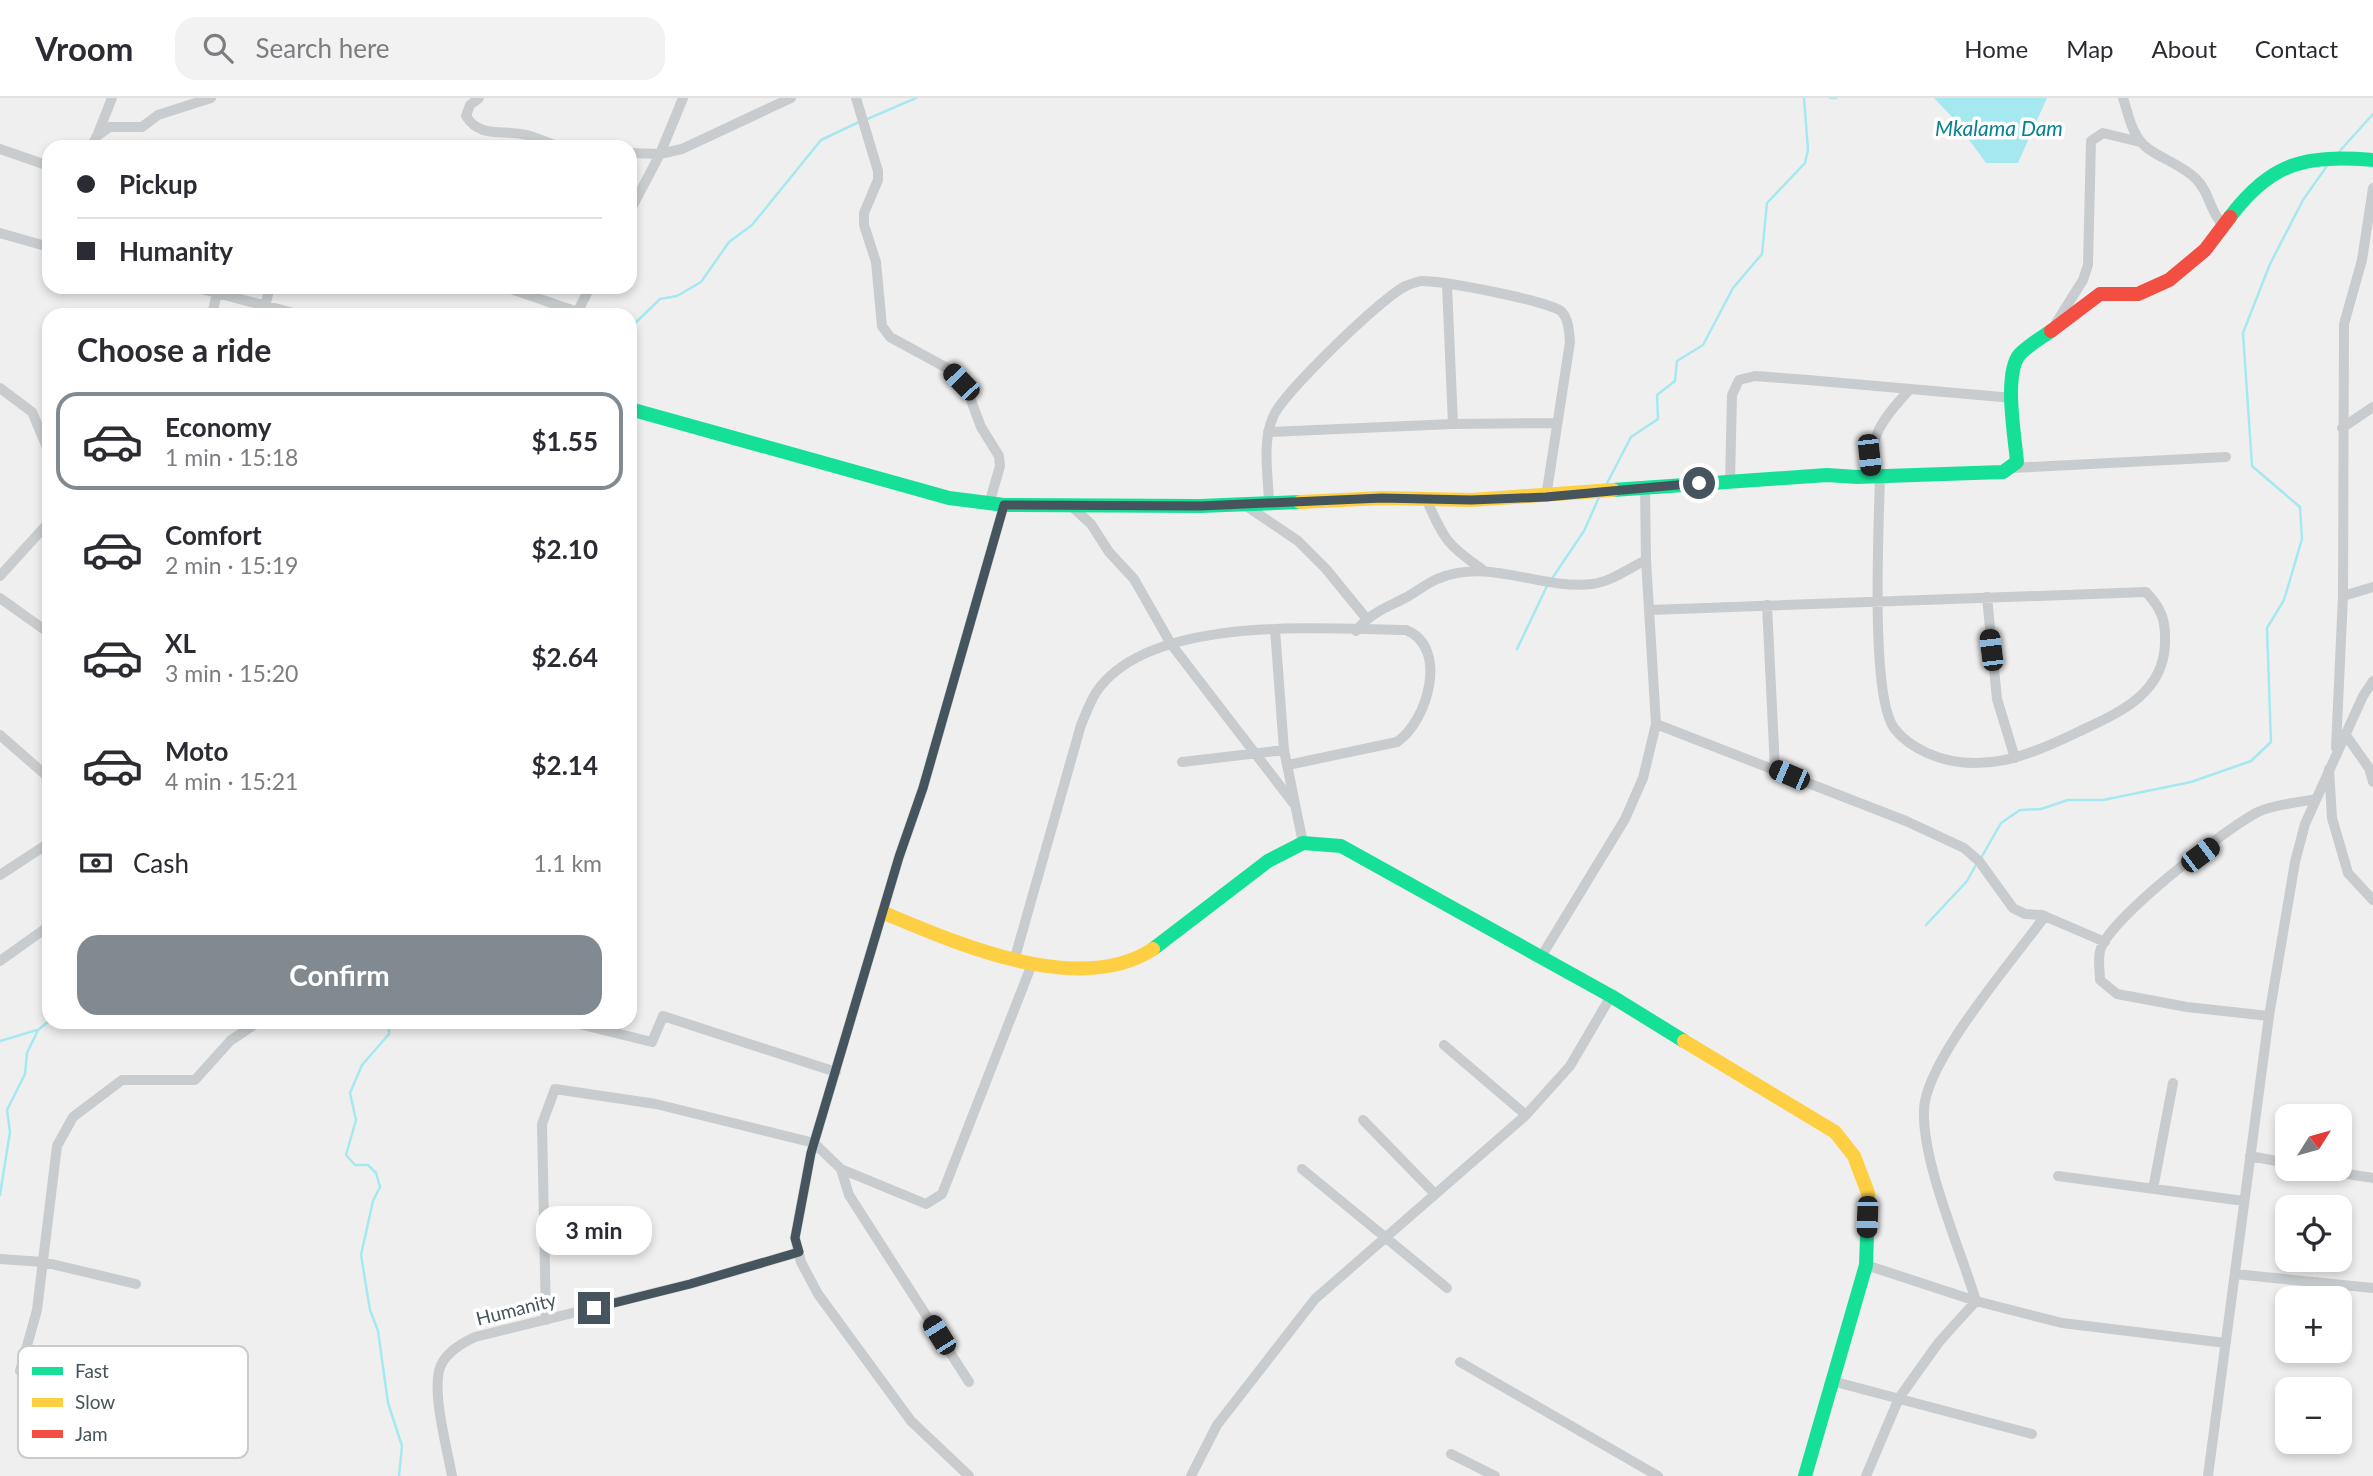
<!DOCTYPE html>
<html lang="en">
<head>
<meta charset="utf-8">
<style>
  body { margin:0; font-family:Lato,sans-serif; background:#f2f2f3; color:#2b2b33; height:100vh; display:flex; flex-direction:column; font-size:26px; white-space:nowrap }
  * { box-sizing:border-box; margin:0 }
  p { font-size:23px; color:#7c7c81 }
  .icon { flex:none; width:38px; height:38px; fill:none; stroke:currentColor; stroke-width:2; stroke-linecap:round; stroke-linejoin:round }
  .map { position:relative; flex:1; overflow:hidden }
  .side { position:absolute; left:42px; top:210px; width:595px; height:721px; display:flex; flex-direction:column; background:#fff; border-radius:21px; box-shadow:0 4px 10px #0003 }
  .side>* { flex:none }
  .hud { position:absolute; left:42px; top:42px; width:595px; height:154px; border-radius:21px; box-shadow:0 4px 10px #0003; display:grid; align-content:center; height:154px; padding:0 35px; background:#fff }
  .needle { width:46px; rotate:53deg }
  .fabs { position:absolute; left:2275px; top:1006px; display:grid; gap:14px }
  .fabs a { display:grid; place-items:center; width:77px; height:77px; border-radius:14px; background:#fff; box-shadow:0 4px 10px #0003; font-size:35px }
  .end { position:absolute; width:32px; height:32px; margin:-16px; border:9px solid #45545d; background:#fff; box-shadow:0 0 0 4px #fff }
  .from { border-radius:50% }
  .bubble { position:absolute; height:49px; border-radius:21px; background:#fff; box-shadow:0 4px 10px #0003; font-size:23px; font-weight:700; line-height:49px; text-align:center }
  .car { position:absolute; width:21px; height:42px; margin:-21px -10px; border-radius:9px; box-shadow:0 0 5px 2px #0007; background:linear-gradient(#222 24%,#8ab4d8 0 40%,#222 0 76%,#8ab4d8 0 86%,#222 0) }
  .hud b { display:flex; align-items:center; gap:24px; height:66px; font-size:26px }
  .hud b+b { border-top:2px solid #e1e1e2 }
  .hud i { width:18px; height:18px; background:#2b2b33 }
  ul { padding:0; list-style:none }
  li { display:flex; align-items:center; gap:21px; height:98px; margin:0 14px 10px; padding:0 21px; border:4px solid transparent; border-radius:21px }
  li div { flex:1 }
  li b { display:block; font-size:26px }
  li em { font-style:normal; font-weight:700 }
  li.current { border-color:#818a90 }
  li>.icon { width:63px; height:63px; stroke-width:1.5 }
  h2 { padding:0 35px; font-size:32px; line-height:84px }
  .pay { display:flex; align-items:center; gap:18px; height:77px; padding:0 35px; font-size:26px }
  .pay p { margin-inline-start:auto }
  .action { display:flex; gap:14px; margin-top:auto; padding:14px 35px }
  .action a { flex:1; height:80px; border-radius:21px; background:#818a90; color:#fff; font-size:28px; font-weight:700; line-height:80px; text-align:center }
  header { display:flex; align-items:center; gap:42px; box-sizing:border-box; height:98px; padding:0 35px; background:#fff; border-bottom:2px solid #e1e1e2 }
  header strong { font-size:33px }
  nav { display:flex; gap:38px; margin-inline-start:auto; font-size:24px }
  .search { width:490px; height:63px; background:#f2f2f3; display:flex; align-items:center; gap:18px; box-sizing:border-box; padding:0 24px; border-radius:21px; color:#7c7c81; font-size:26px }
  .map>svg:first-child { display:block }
</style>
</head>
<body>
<header>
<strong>Vroom</strong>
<div class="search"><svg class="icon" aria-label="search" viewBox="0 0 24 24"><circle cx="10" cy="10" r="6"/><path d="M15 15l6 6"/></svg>Search here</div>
<nav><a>Home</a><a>Map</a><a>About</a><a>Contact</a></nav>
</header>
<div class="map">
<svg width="2373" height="1378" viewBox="0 0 2373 1378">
  <rect width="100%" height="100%" fill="#f0efef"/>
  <path fill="#a5e8f0" d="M1934 0H2047L2018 65H1986L1953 20Z"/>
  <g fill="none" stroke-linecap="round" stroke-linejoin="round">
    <path stroke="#a5e8f0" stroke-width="2.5" d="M1830 0H1836
      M865 22 916 0
      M2338 55 2373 16
      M630 230 660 201 677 198 701 184 729 144 752 127 821 42 859 24
      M1605 389 1631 339 1658 321 1657 297 1675 283 1677 263 1703 247 1733 190 1762 156 1767 105 1805 65 1808 52 1804 0
      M1551 482 1584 433 1600 397
      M1517 551 1547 488
      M1981 760 2001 725 2020 712 2041 711 2068 702H2103L2191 684 2251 663 2271 644 2267 530 2284 502 2302 441 2300 409 2252 368 2243 235 2270 166 2303 102 2329 65
      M1926 827 1967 783 1977 765
      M389 924V936L362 967 350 995 356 1022 346 1057 355 1067H368L376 1075 380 1089 373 1103 361 1157 370 1212 378 1233 388 1305 402 1348 399 1378
      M0 943 37 932
      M0 1097 10 1034 7 1012 25 976 27 955 38 932 49 923"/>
    <path stroke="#c8ccce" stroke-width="10" d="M479 0 470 7 466 18C480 41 504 31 527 37 538 40 549 45 559 49
      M856 0 878 73V82L864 115V127L876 164 882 228 890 239 947 270 969 297 981 329 999 358 1000 368 989 406
      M2123 0C2128 15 2131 33 2142 45 2151 57 2182 66 2196 81 2210 94 2209 113 2223 127
      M97 38 112 0
      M91 49 97 38 110 29H142L158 17 211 0
      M0 51 49 68
      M630 55 660 56 682 51 791 0
      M630 113 660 56 683 0
      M0 135 49 149
      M1447 187 1453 326
      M194 189 301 217
      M505 189 578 214
      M265 208 270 189
      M212 217 217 195
      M576 217 590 189
      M2056 225 2083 182 2088 167 2091 43 2103 35 2140 44
      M0 290 32 314 49 354
      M2342 330 2373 309
      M1268 334 1453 326 1556 325
      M2012 370 2226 359
      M1872 378C1867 339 1884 320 1909 292
      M1730 385 1732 297 1739 282 1755 278 1808 282 2013 300
      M1427 403C1444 441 1447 447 1482 471
      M1269 404C1268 376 1262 344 1273 319 1281 297 1384 197 1406 188 1410 186 1417 184 1421 183 1439 182 1551 203 1562 214 1569 222 1569 234 1570 244L1546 399
      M1070 407 1091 426 1109 454 1134 481 1171 546 1294 706
      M1245 407 1298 443 1326 471 1366 520
      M0 478 49 424
      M2343 498 2373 489
      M1987 499 1997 601 2015 660
      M0 500 49 535
      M1767 507 1775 671
      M1650 512 2146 494C2162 511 2166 523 2165 546 2163 597 2118 615 2078 634 2029 658 1980 678 1927 655 1914 649 1903 642 1894 630 1870 597 1879 425 1880 378
      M1275 531 1284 652 1303 745
      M1356 533C1370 515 1386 510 1405 500 1416 494 1426 486 1437 481 1491 459 1538 492 1592 486 1611 484 1629 470 1646 462
      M1656 626 1906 723 1964 750 1979 763 2013 810 2025 816 2042 817 2105 844
      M2345 636 2369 670 2373 684
      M0 637 49 680
      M2336 650 2343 498 2344 226 2362 162 2373 90
      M1182 664 1284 652
      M2329 671 2332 720 2348 775 2373 802
      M0 777 49 745
      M1541 859 1625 721 1643 680 1656 626 1646 462 1645 389
      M0 863 49 828
      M1014 863 1081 627C1086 616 1090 603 1097 593 1151 516 1323 531 1406 532 1449 549 1428 623 1397 644L1288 667
      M2269 918 2187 909 2117 896 2100 882C2100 872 2097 860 2101 850 2113 818 2225 731 2258 714 2274 706 2298 705 2315 701
      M571 924 652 944 663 918 836 974
      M1444 947 1526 1017
      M1363 1022 1434 1095
      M2250 1058 2287 1065
      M841 1071 849 1097 969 1284
      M1302 1071 1447 1190
      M2316 1071 2373 1080
      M2058 1078 2244 1103
      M2153 1091 2173 985
      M0 1161 43 1164 136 1186
      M1866 1167 1976 1203 2062 1225 2226 1245
      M2235 1176 2373 1190
      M2313 1200 2317 1184
      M546 1222 542 1026 555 991 656 1006 814 1045 841 1071 926 1106 942 1096 1032 866
      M2302 1254V1253
      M1460 1264 1658 1378
      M20 1273 37 1212 57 1048 73 1019 122 982H195L230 943 258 924
      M1832 1283 2032 1336
      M1451 1356 1495 1378
      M452 1378C447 1350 433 1299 439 1273 443 1256 460 1246 475 1239L690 1186 799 1154
      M969 1378 911 1323 818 1196 801 1164 795 1140 811 1055 899 759 923 690 1004 407
      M1191 1378 1217 1327 1315 1201 1526 1017 1570 968 1611 898
      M1866 1378 1899 1300 1939 1244 1976 1203C1960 1150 1922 1065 1924 1012 1925 963 2014 861 2045 818
      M2208 1378 2269 918 2295 764 2305 726 2363 598 2373 583"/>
    <path stroke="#16e098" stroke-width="14" d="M2230 119C2272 63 2306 57 2373 62
      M630 311 949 400 1004 407 1200 408 1300 404
      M1613 392 1827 377 1857 379 2003 374 2017 364C2015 339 2003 275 2020 256 2029 247 2041 240 2051 233
      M1153 851 1268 763 1303 745 1341 748 1611 898 1684 943
      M1805 1378 1866 1167 1868 1110"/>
    <path stroke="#ffcf43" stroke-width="14" d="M1300 404 1383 400 1471 402 1613 392
      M884 815C956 845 1079 900 1153 851
      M1684 943 1835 1034 1854 1058 1868 1095V1110"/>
    <path stroke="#f24e42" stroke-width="14" d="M2051 233 2100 196H2138L2169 182 2205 152 2230 119"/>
  </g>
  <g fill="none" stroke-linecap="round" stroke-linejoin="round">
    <path stroke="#45545d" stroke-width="9" d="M594 1210 690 1186 799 1154 795 1140 811 1055 899 759 923 690 1004 407 1200 408 1382 400 1471 402 1546 399 1699 385"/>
  </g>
  <g text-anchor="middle" stroke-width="7" stroke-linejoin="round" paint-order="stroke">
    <g font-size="19" fill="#45545d" stroke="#fff">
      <text transform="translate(516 1211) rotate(-14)" y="7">Humanity</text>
    </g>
    <g font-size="21" font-style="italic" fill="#078290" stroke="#fff">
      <text x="1999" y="38">Mkalama Dam</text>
    </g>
  </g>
  <rect x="18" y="1248" width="230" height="112" rx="10" fill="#fff" stroke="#c7ccce" stroke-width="2"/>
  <rect x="32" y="1269" width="31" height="8" fill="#16e098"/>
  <rect x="32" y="1300" width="31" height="9" fill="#ffcf43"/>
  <rect x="32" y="1332" width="31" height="8" fill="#f24e42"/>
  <g font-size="19" fill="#45545d">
    <text x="75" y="1280">Fast</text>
    <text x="75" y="1311">Slow</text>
    <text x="75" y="1343">Jam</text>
  </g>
</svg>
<div class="fabs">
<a><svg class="needle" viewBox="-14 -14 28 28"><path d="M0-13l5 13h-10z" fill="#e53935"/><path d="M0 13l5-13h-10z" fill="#7c7c81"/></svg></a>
<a><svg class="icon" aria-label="locate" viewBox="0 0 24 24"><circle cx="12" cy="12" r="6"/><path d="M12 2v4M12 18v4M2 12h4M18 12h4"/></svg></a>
<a>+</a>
<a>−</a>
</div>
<i class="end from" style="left:1699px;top:385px"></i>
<i class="end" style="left:594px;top:1210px"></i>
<div class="bubble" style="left:536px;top:1108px;width:116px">3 min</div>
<i class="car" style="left:961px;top:284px;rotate:316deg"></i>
<i class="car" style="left:1869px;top:357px;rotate:174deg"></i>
<i class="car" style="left:1991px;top:552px;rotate:353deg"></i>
<i class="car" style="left:1789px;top:677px;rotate:293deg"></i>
<i class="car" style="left:2200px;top:757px;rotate:53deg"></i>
<i class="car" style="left:1867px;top:1119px;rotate:182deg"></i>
<i class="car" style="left:939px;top:1237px;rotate:328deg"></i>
<div class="hud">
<b><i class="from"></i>Pickup</b>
<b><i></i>Humanity</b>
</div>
<section class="side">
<h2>Choose a ride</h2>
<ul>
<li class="current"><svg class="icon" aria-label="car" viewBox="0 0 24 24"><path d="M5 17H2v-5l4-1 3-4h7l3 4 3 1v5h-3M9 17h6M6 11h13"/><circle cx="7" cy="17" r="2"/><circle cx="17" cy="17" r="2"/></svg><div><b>Economy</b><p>1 min · 15:18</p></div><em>$1.55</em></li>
<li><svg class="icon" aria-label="car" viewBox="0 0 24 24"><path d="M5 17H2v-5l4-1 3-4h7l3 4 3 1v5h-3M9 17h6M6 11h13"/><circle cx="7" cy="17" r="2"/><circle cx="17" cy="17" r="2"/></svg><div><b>Comfort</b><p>2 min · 15:19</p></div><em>$2.10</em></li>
<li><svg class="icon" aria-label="car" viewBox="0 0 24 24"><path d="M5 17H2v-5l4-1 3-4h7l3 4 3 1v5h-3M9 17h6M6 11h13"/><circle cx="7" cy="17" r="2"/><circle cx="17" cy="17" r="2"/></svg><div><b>XL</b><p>3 min · 15:20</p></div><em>$2.64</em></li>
<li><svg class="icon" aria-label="car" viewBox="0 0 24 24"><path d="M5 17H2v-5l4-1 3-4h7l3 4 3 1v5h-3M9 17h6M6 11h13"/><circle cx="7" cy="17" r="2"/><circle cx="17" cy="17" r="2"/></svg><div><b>Moto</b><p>4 min · 15:21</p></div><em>$2.14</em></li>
</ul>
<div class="pay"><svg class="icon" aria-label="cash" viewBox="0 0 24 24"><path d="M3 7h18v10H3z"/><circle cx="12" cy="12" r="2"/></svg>Cash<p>1.1 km</p></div>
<div class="action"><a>Confirm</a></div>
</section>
</div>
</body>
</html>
